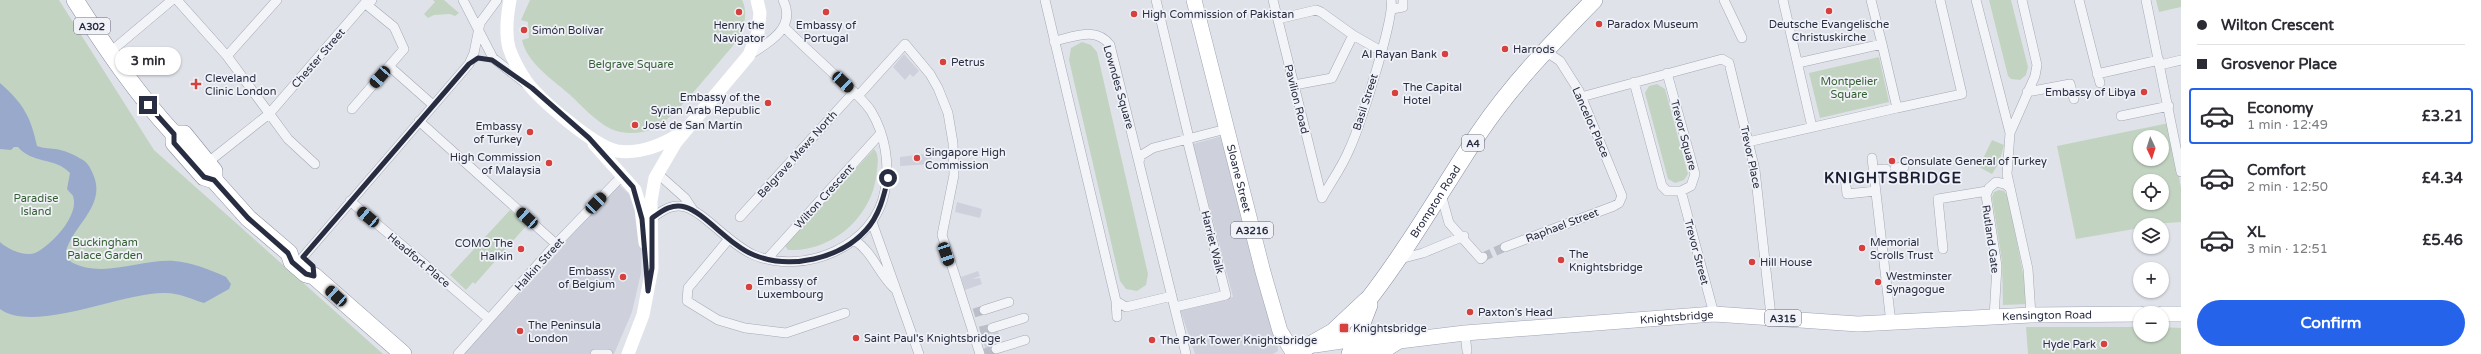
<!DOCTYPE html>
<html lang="en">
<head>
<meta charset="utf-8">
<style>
  body { margin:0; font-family:"Varela Round",sans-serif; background:#f2f2f3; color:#2b2b33; height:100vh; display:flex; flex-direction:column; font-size:15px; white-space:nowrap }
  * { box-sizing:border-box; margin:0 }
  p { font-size:13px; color:#7c7c81 }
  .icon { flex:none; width:22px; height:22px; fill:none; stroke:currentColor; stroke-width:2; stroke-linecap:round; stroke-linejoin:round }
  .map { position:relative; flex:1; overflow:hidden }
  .side { display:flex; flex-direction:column; background:#fff; width:300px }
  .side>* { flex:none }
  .hud { display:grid; align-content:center; height:88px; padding:0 16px; background:#fff }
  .needle { width:26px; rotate:176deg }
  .controls { position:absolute; left:2133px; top:130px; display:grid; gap:8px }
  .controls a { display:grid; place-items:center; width:36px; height:36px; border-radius:50%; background:#fff; box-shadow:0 1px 3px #0004; font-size:20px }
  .end { position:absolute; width:18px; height:18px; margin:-9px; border:5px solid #282d42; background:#fff; box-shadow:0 0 0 2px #fff }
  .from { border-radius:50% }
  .bubble { position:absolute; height:28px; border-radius:14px; background:#fff; box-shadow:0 1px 3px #0004; font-size:13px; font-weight:800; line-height:28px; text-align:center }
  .car { position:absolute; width:12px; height:24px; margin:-12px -6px; border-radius:5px; box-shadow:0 0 3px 1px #0007; background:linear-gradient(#222 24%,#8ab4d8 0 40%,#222 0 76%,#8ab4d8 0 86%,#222 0) }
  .hud b { display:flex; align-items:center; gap:14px; height:38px; font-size:15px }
  .hud b+b { border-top:1px solid #e1e1e2 }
  .hud i { width:10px; height:10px; background:#2b2b33 }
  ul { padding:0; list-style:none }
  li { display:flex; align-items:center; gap:12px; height:56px; margin:0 8px 6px; padding:0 8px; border:2px solid transparent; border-radius:4px }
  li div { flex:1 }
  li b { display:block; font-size:15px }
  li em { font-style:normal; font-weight:800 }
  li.on { border-color:#2563eb }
  li>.icon { width:36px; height:36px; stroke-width:1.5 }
  .primary-button { display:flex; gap:8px; margin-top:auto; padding:8px 16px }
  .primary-button a { flex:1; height:46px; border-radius:24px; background:#2563eb; color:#fff; font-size:16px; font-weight:800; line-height:46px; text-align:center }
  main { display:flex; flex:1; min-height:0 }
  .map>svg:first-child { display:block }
</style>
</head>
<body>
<main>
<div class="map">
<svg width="2181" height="354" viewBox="0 0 2181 354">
  <rect width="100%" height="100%" fill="#e0e2ea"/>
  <path fill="#ced1dc" d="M904 54 919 71 913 77 910 74 905 80 893 67Z
    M1222 136 1277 334 1278 351 1273 354H1195L1180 309 1233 297 1193 144Z
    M931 153 932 164 900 166V157Z
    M614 180 638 202 642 231 641 273 632 312 614 354H463L560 250 602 192Z
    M957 202 982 209 980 218 955 212Z
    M978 271 980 276 972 279 980 278 982 284 965 290 961 277Z
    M997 329 1003 345 986 351 981 334Z"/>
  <path fill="#c2d4c1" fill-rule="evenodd" d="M0 0H59L154 150 383 354H0Z
    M433 0H444L459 13 455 16 450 14 434 15 428 18 424 14 435 2Z
    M530 0H742C750 16 742 34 732 47 715 66 674 119 655 128 642 134 624 135 611 129 595 121 582 106 569 94 552 79 527 63 522 40L529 38 528 22 521 20Z
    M1989 0H2011L2028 67 2026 75 2020 80 2011 79 2008 76Z
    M2156 0H2181V7L2159 12Z
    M1082 42 1091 45 1097 52 1148 274 1146 285 1137 291 1126 289 1120 281 1069 60 1071 48Z
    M1879 57 1889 102 1820 118 1809 73Z
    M1657 84 1665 89 1688 174 1684 180 1675 183 1668 179 1645 93 1649 86Z
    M2169 123 2181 188V222L2140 225V228L2076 239 2057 146ZM2140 137H2162V159H2140ZM2140 181H2162V203H2140Z
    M1992 140 2004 145 1999 163 1992 174 1979 167Z
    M874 149C879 154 878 163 877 170 874 215 834 252 788 250L785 246Z
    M1999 190 2004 191 2008 197 2029 304 2003 305 2002 261 1992 197 1994 192Z
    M510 210 527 225 475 284 473 282 466 290 450 275Z
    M2026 327H2140V335H2162V327L2181 328V354H2028Z"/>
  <path fill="#99a9cc" d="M0 83C23 103 31 117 37 146 42 148 48 148 55 149 64 150 75 155 83 160 88 163 91 169 93 174 107 205 74 224 66 251L71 262C103 279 140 259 174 261 191 262 211 270 226 277L231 284 229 289 204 303C191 299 179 293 165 293 123 292 34 334 0 309V242C7 249 25 257 35 253 50 246 80 216 73 196 72 194 69 192 67 189L70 173C55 157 32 164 18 147H14L11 150 0 149Z"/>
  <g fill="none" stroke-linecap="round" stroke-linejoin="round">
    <path stroke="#bbbec8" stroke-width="9" stroke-dasharray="9 4.5" stroke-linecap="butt" d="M1483 257 1505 247
      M974 313 984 310
      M980 331 992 328
      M985 353 996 349"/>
    <g stroke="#a5a8b4" stroke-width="10">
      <path id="street" d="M177 0 227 56 288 139 315 164
        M463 0 493 58 525 83
        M1045 0 1116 301 1117 317
        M1156 0 1189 138
        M1273 0 1322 198
        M1724 0 1742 38
        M1783 0 1812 127
        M1871 0 1882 44
        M1976 0 2010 133
        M2022 0 2037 65 2035 76 2010 133 2007 174 2028 269 2031 315
        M2079 0 2100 83
        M2146 0 2181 172
        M1392 9 1403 7V0
        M1278 19 1316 10 1321 12 1353 35 1381 51
        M1054 41C1074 37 1096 26 1110 45L1186 354
        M109 53 172 0
        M749 55C769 43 797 27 783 0
        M227 56 277 0
        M2160 65 2181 60
        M389 66 433 105
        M2097 74 2159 60
        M1634 82 1662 186 1667 191H1681L1691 186 1695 174 1667 73
        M1294 85 1332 78 1353 35
        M2027 92 2070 84 2074 99
        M858 96 905 44 930 74 938 88 948 113 953 143 954 175 942 235 980 354
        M1581 97 1722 59 1729 63 1755 170 1771 316
        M1897 108 1962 94 1940 0
        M352 109 404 49 394 27 367 5
        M2121 116 2169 106
        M419 121 556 244
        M1748 142 1897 108 1882 44 1798 63
        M1872 158 1891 323
        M207 163 269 114 365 3 367 5 372 0
        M1139 163 1140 156 1153 148 1226 129
        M1895 168 1904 167
        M1874 170 1886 169
        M657 173 685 198 693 210
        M1845 177 1847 194 1876 191
        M1681 191 1714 314
        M1441 194 1449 223 1481 259 1483 257
        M1322 198C1331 182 1342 167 1349 150 1359 129 1395 18 1391 0
        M350 201 489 319
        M740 217 854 92
        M652 218C662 211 672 203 685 207 704 212 730 245 754 255 804 276 876 246 885 190 890 164 885 134 871 111 862 98 849 87 837 77 819 60 801 44 784 27
        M872 222 919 354
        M728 240 688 288 687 301 718 320 745 328 786 333 845 313
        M854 240C873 252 878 273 894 288
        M1505 247 1614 206 1619 203 1622 196 1579 91 1560 61 1545 51
        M1943 249 1938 199 1987 191
        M303 257 469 64 474 53 480 23 497 0
        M767 259 881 133
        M1400 259 1423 253 1464 236
        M1116 301 1126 307 1172 296
        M1175 307 1226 295 1187 139
        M984 310 1009 302
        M1994 317 1997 266 1986 195 1989 188 1996 182 2005 184 2010 188
        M992 328 1024 318
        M1465 333 1467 351
        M996 349 1025 340
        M458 354 556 244 622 176
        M595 354H608"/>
    </g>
    <g stroke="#9fa4b6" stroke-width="16">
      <g id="primary">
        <path id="s1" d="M1194 0 1263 272 1280 331 1294 354"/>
        <path d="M2162 314H2181"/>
        <path id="s2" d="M1315 345 1355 339 1388 337 1399 341 1465 333 1714 314 1858 324 2031 315 2140 314"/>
        <path d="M1358 354 1385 350 1399 341"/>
      </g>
    </g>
    <g stroke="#878da1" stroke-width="18">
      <g id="highway">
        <path d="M75 0C105 47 136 93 174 134V143L204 177 214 180 248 218 289 253 292 262 306 274 314 276 403 354"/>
        <path d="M174 134H184L214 171V180"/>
        <path d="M1294 354 1333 332 1366 301"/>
        <path id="s3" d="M1350 354 1369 305 1368 300C1409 247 1442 189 1479 133 1512 84 1553 42 1594 0"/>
      </g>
    </g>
    <use href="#street" stroke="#f3f4f8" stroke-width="9"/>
    <path stroke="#fff" stroke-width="13" d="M510 0C507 16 505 33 509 48 513 60 520 72 526 81 540 100 595 147 617 151 639 154 660 146 678 135
      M594 144 635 190 641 209 645 243
      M628 354 643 315 652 268 651 201 655 178 676 142 749 55 758 32 760 13 757 0"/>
    <use href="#primary" stroke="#fff" stroke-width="15"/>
    <use href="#highway" stroke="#fff" stroke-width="17"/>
  </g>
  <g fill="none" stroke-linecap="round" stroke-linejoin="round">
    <path stroke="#282d42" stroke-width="5" d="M148 105 174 134V143L204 177 214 180 248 218 288 253 292 262 306 274 314 276 313 266 303 257 469 64 478 58 492 60 532 88 589 138 633 187 642 219 648 291 652 268V218C662 211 672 203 685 207 704 212 730 246 754 255 790 270 840 259 866 230 879 216 884 196 888 178"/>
  </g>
  <g fill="#d6413e" stroke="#f0f2f7" stroke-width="1.5">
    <circle cx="1829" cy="11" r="4"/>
    <circle cx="739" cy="12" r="4"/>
    <circle cx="826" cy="12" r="4"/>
    <circle cx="1134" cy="14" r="4"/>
    <circle cx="1599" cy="24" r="4"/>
    <circle cx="524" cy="30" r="4"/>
    <circle cx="1505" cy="49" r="4"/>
    <circle cx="1445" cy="54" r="4"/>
    <circle cx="943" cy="62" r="4"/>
    <path d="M194 78h4v4h4v4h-4v4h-4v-4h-4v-4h4z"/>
    <circle cx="2144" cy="92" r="4"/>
    <circle cx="1395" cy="93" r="4"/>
    <circle cx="768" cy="103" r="4"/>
    <circle cx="635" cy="125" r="4"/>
    <circle cx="530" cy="132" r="4"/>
    <circle cx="917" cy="158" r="4"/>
    <circle cx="1892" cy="161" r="4"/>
    <circle cx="549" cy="163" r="4"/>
    <circle cx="1862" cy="248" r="4"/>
    <circle cx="521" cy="249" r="4"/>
    <circle cx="1561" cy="260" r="4"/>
    <circle cx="1752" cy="262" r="4"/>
    <circle cx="623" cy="277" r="4"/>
    <circle cx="1878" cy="282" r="4"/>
    <circle cx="749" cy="287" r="4"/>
    <circle cx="1470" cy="312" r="4"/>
    <rect x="1339" y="323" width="10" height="10" rx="2"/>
    <circle cx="520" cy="331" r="4"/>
    <circle cx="856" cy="338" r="4"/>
    <circle cx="1152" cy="340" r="4"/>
    <circle cx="2104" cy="344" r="4"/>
  </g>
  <g text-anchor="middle" stroke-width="3.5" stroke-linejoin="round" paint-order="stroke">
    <g fill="#f0f2f7" stroke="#646878" stroke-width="1">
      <rect x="74" y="18" width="36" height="16" rx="3"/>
      <rect x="1462" y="135" width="22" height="16" rx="3"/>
      <rect x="1231" y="222" width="42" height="16" rx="3"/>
      <rect x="1765" y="310" width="36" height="16" rx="3"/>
    </g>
    <g font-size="10" font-weight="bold" fill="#282d42">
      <text x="92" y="30">A302</text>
      <text x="1473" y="147">A4</text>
      <text x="1252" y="234">A3216</text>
      <text x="1783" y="322">A315</text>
    </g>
    <g font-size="11" fill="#282d42" stroke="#f0f2f7" text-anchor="start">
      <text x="1142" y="18">High Commission of Pakistan</text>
      <text x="1607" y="28">Paradox Museum</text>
      <text x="1829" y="28" text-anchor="middle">Deutsche Evangelische<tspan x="1829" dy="13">Christuskirche</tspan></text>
      <text x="739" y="29" text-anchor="middle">Henry the<tspan x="739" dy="13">Navigator</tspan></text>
      <text x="826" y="29" text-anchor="middle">Embassy of<tspan x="826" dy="13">Portugal</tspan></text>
      <text x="532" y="34">Simón Bolívar</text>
      <text x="1513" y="53">Harrods</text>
      <text x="1437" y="58" text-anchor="end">Al Rayan Bank</text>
      <text x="951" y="66">Petrus</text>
      <text x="205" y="82">Cleveland<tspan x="205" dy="13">Clinic London</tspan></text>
      <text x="1403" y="91">The Capital<tspan x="1403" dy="13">Hotel</tspan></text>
      <text x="2136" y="96" text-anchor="end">Embassy of Libya</text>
      <text x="760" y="101" text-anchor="end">Embassy of the<tspan x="760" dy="13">Syrian Arab Republic</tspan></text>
      <text x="643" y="129">José de San Martín</text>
      <text x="522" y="130" text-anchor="end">Embassy<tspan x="522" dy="13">of Turkey</tspan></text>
      <text x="925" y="156">Singapore High<tspan x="925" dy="13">Commission</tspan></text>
      <text x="541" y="161" text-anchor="end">High Commission<tspan x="541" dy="13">of Malaysia</tspan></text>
      <text x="1900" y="165">Consulate General of Turkey</text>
      <text x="1870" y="246">Memorial<tspan x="1870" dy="13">Scrolls Trust</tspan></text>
      <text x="513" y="247" text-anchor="end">COMO The<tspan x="513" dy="13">Halkin</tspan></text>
      <text x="1569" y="258">The<tspan x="1569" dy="13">Knightsbridge</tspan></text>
      <text x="1760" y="266">Hill House</text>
      <text x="615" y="275" text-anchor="end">Embassy<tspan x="615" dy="13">of Belgium</tspan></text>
      <text x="1886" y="280">Westminster<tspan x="1886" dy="13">Synagogue</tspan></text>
      <text x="757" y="285">Embassy of<tspan x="757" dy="13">Luxembourg</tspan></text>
      <text x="1478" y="316">Paxton’s Head</text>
      <text x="528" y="329">The Peninsula<tspan x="528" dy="13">London</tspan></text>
      <text x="1353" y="332">Knightsbridge</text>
      <text x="864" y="342">Saint Paul's Knightsbridge</text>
      <text x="1160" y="344">The Park Tower Knightsbridge</text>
      <text x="2096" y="348" text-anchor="end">Hyde Park</text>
    </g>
    <g font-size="11" fill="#282d42" stroke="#f0f2f7">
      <text transform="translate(318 58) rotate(-49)" y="4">Chester Street</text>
      <text transform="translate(1119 87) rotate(74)" y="4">Lowndes Square</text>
      <text transform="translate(1297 99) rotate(76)" y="4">Pavilion Road</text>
      <text transform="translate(1365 102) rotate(-72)" y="4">Basil Street</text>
      <text transform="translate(1591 122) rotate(66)" y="4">Lancelot Place</text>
      <text transform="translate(1684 135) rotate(75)" y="4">Trevor Square</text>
      <text transform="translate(797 154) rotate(-48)" y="4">Belgrave Mews North</text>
      <text transform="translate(1751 157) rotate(78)" y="4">Trevor Place</text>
      <text dy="4" stroke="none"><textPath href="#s1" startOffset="184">Sloane Street</textPath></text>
      <text transform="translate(824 196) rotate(-48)" y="4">Wilton Crescent</text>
      <text dy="4" stroke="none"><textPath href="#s3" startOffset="177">Brompton Road</textPath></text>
      <text transform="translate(1562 225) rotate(-21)" y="4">Raphael Street</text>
      <text transform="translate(1991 239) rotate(82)" y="4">Rutland Gate</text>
      <text transform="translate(1213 242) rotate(76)" y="4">Harriet Walk</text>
      <text transform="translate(1697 252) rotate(75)" y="4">Trevor Street</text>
      <text transform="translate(419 260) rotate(40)" y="4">Headfort Place</text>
      <text transform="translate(539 264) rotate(-48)" y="4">Halkin Street</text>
      <text dy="4" stroke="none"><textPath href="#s2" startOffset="735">Kensington Road</textPath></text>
      <text dy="4" stroke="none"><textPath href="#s2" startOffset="364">Knightsbridge</textPath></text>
    </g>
    <g font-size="11" fill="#355f34" stroke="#f0f2f7">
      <text x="631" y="68">Belgrave Square</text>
      <text x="1849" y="85">Montpelier<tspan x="1849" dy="13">Square</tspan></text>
      <text x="36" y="202">Paradise<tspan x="36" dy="13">Island</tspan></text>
      <text x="105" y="246">Buckingham<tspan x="105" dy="13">Palace Garden</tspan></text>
    </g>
    <g font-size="15" font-weight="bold" letter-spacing="1" fill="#1a1e33" stroke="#f0f2f7">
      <text x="1893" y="183">KNIGHTSBRIDGE</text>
    </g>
  </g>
</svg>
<div class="controls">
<a><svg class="needle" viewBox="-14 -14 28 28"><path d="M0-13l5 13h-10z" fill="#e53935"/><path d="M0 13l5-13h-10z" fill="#7c7c81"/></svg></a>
<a><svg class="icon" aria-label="locate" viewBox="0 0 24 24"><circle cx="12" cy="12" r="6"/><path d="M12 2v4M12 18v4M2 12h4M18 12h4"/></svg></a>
<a><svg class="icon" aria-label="layers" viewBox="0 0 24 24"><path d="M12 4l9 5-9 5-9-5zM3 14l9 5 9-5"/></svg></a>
<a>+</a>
<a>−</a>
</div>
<i class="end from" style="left:888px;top:178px"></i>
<i class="end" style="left:148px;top:105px"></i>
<div class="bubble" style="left:115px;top:47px;width:66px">3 min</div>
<i class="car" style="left:380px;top:77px;rotate:221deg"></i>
<i class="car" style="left:843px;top:82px;rotate:133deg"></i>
<i class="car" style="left:596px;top:203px;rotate:44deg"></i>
<i class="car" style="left:368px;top:217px;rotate:310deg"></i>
<i class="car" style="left:527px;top:218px;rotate:312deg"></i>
<i class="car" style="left:946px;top:254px;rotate:161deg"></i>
<i class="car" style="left:336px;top:296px;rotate:312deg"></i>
</div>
<section class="side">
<div class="hud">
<b><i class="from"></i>Wilton Crescent</b>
<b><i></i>Grosvenor Place</b>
</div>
<ul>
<li class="on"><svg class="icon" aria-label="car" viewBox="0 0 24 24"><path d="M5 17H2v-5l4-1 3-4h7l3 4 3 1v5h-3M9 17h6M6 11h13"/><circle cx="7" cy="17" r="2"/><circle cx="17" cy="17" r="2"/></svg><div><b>Economy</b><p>1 min · 12:49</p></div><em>£3.21</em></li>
<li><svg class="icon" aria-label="car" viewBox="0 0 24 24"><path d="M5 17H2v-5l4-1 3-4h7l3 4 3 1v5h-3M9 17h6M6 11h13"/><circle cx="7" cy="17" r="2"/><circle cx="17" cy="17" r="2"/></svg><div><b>Comfort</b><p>2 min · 12:50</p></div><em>£4.34</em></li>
<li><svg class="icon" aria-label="car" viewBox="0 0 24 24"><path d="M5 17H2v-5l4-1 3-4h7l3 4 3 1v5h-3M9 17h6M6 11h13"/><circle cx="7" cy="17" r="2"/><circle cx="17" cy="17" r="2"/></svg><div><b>XL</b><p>3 min · 12:51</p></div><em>£5.46</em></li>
</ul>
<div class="primary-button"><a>Confirm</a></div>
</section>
</main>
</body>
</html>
